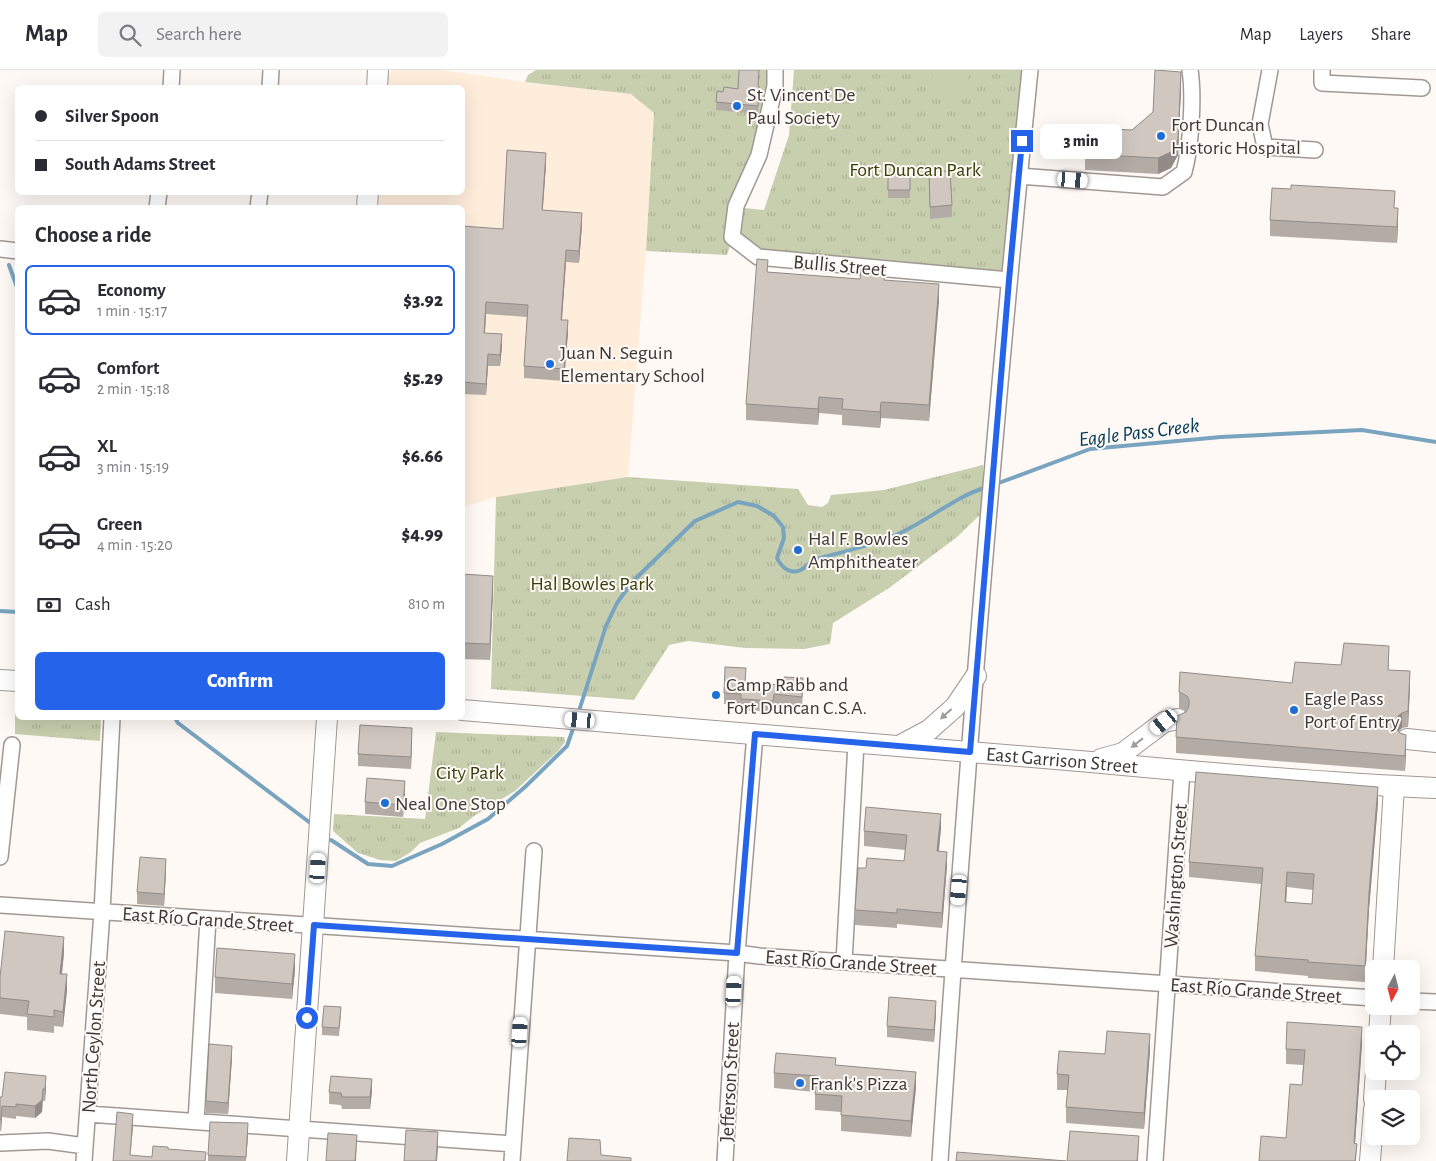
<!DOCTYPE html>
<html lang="en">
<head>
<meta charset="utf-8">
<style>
  body { margin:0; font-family:"Alegreya Sans",sans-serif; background:#f2f2f3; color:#2b2b33; height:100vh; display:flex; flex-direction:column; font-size:19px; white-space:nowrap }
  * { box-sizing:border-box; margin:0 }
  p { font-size:16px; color:#7c7c81 }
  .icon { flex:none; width:28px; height:28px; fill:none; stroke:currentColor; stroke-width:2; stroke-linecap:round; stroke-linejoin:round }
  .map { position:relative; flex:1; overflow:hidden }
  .side { position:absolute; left:15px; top:135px; width:450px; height:515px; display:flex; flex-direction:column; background:#fff; border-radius:8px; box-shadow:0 5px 20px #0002 }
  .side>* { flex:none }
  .top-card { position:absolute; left:15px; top:15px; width:450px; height:110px; border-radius:8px; box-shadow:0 5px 20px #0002; display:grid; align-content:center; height:110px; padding:0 20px; background:#fff }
  .needle { width:32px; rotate:187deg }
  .controls { position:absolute; left:1365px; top:890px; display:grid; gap:10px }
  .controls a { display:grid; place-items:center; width:55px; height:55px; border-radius:8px; background:#fff; box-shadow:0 5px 20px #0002; font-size:25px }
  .end { position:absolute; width:22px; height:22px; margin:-11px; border:6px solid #2563eb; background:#fff; box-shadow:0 0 0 2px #fff }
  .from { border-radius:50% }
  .bubble { position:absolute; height:35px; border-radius:8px; background:#fff; box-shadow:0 5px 20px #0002; font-size:16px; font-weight:800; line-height:35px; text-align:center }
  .car { position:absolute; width:15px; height:30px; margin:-15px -8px; border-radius:6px; box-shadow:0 0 4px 1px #0007; background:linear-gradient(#fff 24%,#345 0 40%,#fff 0 76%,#345 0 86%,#fff 0) }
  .top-card b { display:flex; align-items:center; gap:18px; height:48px; font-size:19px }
  .top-card b+b { border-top:1px solid #e1e1e2 }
  .top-card i { width:12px; height:12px; background:#2b2b33 }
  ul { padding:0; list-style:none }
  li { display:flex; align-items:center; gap:15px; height:70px; margin:0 10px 8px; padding:0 10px; border:2px solid transparent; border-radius:8px }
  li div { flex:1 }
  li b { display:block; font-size:19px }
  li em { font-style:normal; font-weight:800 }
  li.active { border-color:#2563eb }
  li>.icon { width:45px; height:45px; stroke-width:1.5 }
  h2 { padding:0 20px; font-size:22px; line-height:60px }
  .pay { display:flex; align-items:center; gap:12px; height:55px; padding:0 20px; font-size:19px }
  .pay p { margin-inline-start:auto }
  .button { display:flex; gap:10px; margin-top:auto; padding:10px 20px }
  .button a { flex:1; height:58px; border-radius:8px; background:#2563eb; color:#fff; font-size:20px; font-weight:800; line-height:58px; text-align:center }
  header { display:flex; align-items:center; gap:30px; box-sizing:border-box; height:70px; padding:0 25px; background:#fff; border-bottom:1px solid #e1e1e2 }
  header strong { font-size:24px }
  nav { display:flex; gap:28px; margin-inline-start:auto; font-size:18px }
  .search { width:350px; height:45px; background:#f2f2f3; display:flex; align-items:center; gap:12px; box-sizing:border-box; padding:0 18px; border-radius:8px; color:#7c7c81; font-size:19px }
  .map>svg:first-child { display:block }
</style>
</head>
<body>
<header>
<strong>Map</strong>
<div class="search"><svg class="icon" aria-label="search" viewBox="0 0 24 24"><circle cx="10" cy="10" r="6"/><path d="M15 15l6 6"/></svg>Search here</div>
<nav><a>Map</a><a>Layers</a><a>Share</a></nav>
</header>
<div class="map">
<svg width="1436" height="1091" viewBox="0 0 1436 1091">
  <defs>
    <pattern id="grass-tufts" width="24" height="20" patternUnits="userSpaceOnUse" patternTransform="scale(1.25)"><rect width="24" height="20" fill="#c8cfae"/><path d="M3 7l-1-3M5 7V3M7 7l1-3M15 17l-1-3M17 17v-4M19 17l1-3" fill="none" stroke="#adb296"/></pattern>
  </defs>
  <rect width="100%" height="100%" fill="#fff9f6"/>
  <path fill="#feeddb" d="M392 0H442L525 12 631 24 654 43 646 181 628 407 496 427 463 437 462 138H379L380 123 462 122V18L388 17V7Z"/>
  <path fill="url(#grass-tufts)" d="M536 0H769L759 85 727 185 646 181 654 43 631 24 525 12 528 5Z
    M794 0H1025L1004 209 763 183 741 165 744 138 764 140 789 65Z
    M983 395V442L957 467 889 518 833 553 830 574 804 579 745 578 688 571 669 575 634 630 491 619 496 427 628 407 798 419 808 435 822 437 828 433 831 425 884 420Z
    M15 557H17L18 648H101L100 671 15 664Z
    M436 662 564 667 565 672 558 681 515 721 474 746 459 758 420 773 411 782 396 791 380 790 358 783 333 761 334 744 425 749Z"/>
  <path fill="#c8cfae" d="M933 0H969L967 23C955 29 941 29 932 18Z"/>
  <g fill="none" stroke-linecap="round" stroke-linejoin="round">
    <path stroke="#79a4c0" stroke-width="4" d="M9 195 18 220
      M996 414 1090 379 1221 367 1362 360 1436 372
      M0 541 18 542
      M578 644 606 556 617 533 632 512 695 451 738 432 757 436 774 446 783 457 784 468 777 488C782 499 793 506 804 498 809 495 810 490 816 489 843 482 870 476 896 465 928 451 954 427 987 417
      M175 648 178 653 309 752
      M331 770 368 794 392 796 442 774 488 749 525 717 567 676 574 656"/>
    <g stroke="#a19893" stroke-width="18">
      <path id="minor" d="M775 0V16L759 85 736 136 732 167 758 187 1009 210
        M1270 0 1260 54 1265 77 1315 80
        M1322 0V13L1422 18
        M171 18 172 0
        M270 18 271 0
        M1019 106 1163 117 1184 102C1191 77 1194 26 1190 0
        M157 138 159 122
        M258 138 260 122
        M0 179 18 181
        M0 787 12 675
        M0 835 737 883 759 886 1374 928
        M844 892 856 673
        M1411 931 1436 932
        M88 1044 513 1074
        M196 1051 208 849
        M0 1073 48 1071 85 1076
        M84 1091 102 842 112 648
        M512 1091 534 781
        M725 1091 737 883 755 664
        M940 1091C964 727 993 363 1030 0
        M1155 1091 1182 701"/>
    </g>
    <g stroke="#a19893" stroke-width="22">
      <g id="major">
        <path d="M377 18 378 0"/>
        <path d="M367 138 368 122"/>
        <path d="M0 610 18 611"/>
        <path id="s1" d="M462 640 1091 692C1206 703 1321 713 1436 718"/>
        <path d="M1407 669 1436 672"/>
        <path d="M899 676 929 660 955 637 976 606"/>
        <path d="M1101 689 1123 683 1164 652 1178 649"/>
        <path d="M1383 899 1394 716"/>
        <path d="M1379 964 1381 936"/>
        <path d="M1374 1029 1376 1001"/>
        <path d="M297 1091 327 648"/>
        <path d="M1370 1091 1374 1039"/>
      </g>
    </g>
    <use href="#minor" stroke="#fff" stroke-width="15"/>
    <use href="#major" stroke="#fff" stroke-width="20"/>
  </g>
  <path fill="#b3aba6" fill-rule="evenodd" d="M758 16 759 24 758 44 716 40 717 21 723 22 738 19Z
    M1181 18 1178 85 1171 98 1158 104 1085 100V84L1132 60Z
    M546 95 542 140 582 155 579 193 566 192 562 250 568 262 564 311 524 308V296L527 247 486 244 485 263 502 276 500 296H488L486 325 462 324V156L503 159Z
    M929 102 952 135V147L930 149Z
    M888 104 910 106V128H888Z
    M1395 138 1398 154 1397 173 1270 166V150Z
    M768 202 860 209 885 210 939 230 929 351 881 348 880 358 842 355V345L819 343 818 355 746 350V334Z
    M462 504 493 521 490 590 462 589Z
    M1389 592 1388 600 1410 617 1408 657 1402 658 1398 661 1406 681 1405 701 1176 683V667L1186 641 1179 638V622L1292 613 1341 595Z
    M746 613 803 619 802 638 774 635 773 642 741 640V635L724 634V623Z
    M412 670 411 699 358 696V684Z
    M405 723 403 747 365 744V732Z
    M1378 733 1369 839 1365 912 1308 908V906L1255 901V886L1261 814 1189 807V792ZM1287 817 1313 820 1312 834 1286 832Z
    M941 758 939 781 947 796 942 858 897 854V858L855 855V840L866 798 904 791 905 780 864 776V761Z
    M166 801 164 836 137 834V822Z
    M64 883 62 904 67 920 63 957 54 956V963L27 960V947L0 944V907Z
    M295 900 292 929 215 923V907Z
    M936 943 934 972 887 967V956Z
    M341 945 339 966 322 965V957Z
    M1362 973 1355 1073 1357 1074 1356 1091H1259L1286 1068 1302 1015 1303 995 1286 994V979Z
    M1150 980 1144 1059 1066 1053V1037L1068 1020H1057V1004Z
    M232 988 228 1044 206 1043V1031Z
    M836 995 916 1017 911 1067 841 1061V1042L815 1040V1022L774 1018V1003Z
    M46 1018 45 1031H43L42 1042 35 1048 16 1046V1049L2 1047 1 1061H0V1027H2Z
    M372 1021 370 1039H342L341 1035 329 1034V1022Z
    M248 1065 246 1091H208V1085Z"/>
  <path fill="#928b87" d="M1181 2V18L1178 85 1171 98 1158 104V88Z
    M546 83V95L542 152V140Z
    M1398 138V154L1397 173V157Z
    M582 143V155L579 193V181Z
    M566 180V192L561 262V250Z
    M939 214V230L929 351V335Z
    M486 232V244L484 275V263Z
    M568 250V262L564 311V299Z
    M502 264V276L500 296V285Z
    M488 284V296L486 325V314Z
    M819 327V343L818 355V339Z
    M881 332V348L880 358V342Z
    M493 506V521L490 590V574Z
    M1410 601V617L1408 657V641Z
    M1402 643V658L1398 662 1395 668V653L1398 646Z
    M412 658V670L411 699V687Z
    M1406 665V681L1405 701V686Z
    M405 711V723L403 747V735Z
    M1378 717V733L1369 839 1365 912V896L1369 823Z
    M941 744V758L937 796V781Z
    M947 782V796L942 858V843Z
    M166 789V801L164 836V824Z
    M1287 802V817L1285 848V832Z
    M64 867V883L60 919V904Z
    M295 884V900L292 929V914Z
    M67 904V920L63 957V942Z
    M936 931V943L934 972V960Z
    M1362 957V973L1354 1089 1356 1047Z
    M1150 964V980L1144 1059V1043Z
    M232 976V988L228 1044V1033Z
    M916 1002V1017L911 1067V1051Z
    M46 1006V1018L45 1031V1019Z
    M372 1009V1021L370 1039V1027Z
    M43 1019 42 1042 35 1048V1036Z
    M2 1036V1047L1 1061V1050Z
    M133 1044V1057L130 1091Z
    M248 1053V1065L246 1091Z
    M438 1062V1078L437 1091H436Z
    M357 1065 356 1091H355Z
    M1139 1066 1138 1091H1137Z"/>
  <path fill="#d0c7c1" stroke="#928b87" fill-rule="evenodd" d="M739 0H759L758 16H759L758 36 716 32 717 21 723 22 724 17 738 19Z
    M1155 0 1181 2 1178 69 1171 82 1158 88 1085 84 1088 58 1132 60 1153 42Z
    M507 80 546 83 542 140 582 143 579 181 566 180 561 250H568L564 299 524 296 528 235 486 232 484 263 502 264 500 285 488 284 486 314 462 312V204L464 191H462V156L503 159Z
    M950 101 952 135 930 137 929 102Z
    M888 104 910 106V120H888Z
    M1291 115 1395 121 1394 138H1398L1397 157 1270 150 1272 118 1291 119Z
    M757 189 768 190 767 202 860 209 861 197 885 199 884 210 939 214 929 335 881 332 880 342 842 339 843 329 819 327 818 339 746 334Z
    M462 504 493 506 490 574 462 573Z
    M1344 573 1389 576 1388 600 1410 601 1408 641 1402 643 1398 646 1395 653 1396 659 1400 663 1406 665 1405 686 1176 667 1177 646 1186 642 1189 636V630L1187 626 1179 622 1180 602 1292 613 1295 592 1341 595Z
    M725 597 746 598 745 613 783 615 784 607 803 608 802 627 774 624 773 631 741 629V624L724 623Z
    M360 655 412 658 411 687 358 684Z
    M1196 702 1378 717 1369 823 1365 896 1308 892V890L1255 886 1263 798 1189 792ZM1287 802 1314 804 1312 834 1285 832Z
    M367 708 405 711 403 735 365 732Z
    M866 737 941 744 937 781 947 782 942 843 897 839V843L855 840 858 798H866L867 788 904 791 907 765 864 761Z
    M140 787 166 789 164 824 137 822Z
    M5 861 64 867 60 904H67L63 942 54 940V947L27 944 29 931 0 928V907Z
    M217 878 295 884 292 914 215 907Z
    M889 927 936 931 934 960 887 956Z
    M324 936 341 937 339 958 322 957Z
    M1287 952 1362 957 1354 1073 1357 1074 1355 1091H1259L1261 1066 1286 1068 1290 1014 1302 1015 1305 980 1286 979Z
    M1107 961 1150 964 1144 1043 1066 1037 1069 1005 1057 1004 1059 981 1105 984Z
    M209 974 232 976 228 1033 206 1031Z
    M776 983 836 988 835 995 916 1002 911 1051 841 1045 842 1026 815 1024 817 1006 774 1003Z
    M5 1002 46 1006 45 1019H43L42 1030 35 1036 16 1034V1037L2 1036 1 1050 0 1049V1027H2Z
    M331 1006 372 1009 370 1027H342L341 1023 329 1022Z
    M117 1042 133 1044 130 1085 152 1087 153 1076 168 1077V1079L206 1082 205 1091H113Z
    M210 1052 248 1053 246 1087 208 1085Z
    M406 1060 438 1062 436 1091H404Z
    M1070 1061 1139 1066 1137 1091H1067Z
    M328 1063 357 1065 355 1091H326Z
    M569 1068 600 1070 601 1085 631 1088V1091H567Z
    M957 1082 1066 1091H956Z"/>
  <defs><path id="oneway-solid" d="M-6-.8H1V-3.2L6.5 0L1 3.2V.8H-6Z" transform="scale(1.25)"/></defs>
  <g fill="#9e9c9a">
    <use href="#oneway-solid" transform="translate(946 644) rotate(138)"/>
    <use href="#oneway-solid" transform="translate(1137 673) rotate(142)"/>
  </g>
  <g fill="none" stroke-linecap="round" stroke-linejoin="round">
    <path stroke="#2563eb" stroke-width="6" d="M307 948 314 855 737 883 755 664 970 682 1009 210 1022 71"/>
  </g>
  <g fill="#1d6dd7" stroke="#fff9f6" stroke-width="2">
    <circle cx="737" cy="36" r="5"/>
    <circle cx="1161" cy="66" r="5"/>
    <circle cx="550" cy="294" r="5"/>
    <circle cx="798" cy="480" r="5"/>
    <circle cx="716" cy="625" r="5"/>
    <circle cx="1294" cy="640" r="5"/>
    <circle cx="385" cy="733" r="5"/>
    <circle cx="800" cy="1013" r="5"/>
  </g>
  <g text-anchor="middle" stroke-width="4" stroke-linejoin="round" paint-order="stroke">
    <g font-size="20" fill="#3c3836" stroke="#fff9f6" text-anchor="start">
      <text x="747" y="31">St. Vincent De<tspan x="747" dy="23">Paul Society</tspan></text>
      <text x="1171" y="61">Fort Duncan<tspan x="1171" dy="23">Historic Hospital</tspan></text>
      <text x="560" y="289">Juan N. Seguin<tspan x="560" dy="23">Elementary School</tspan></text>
      <text x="808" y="475">Hal F. Bowles<tspan x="808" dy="23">Amphitheater</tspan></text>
      <text x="726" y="621">Camp Rabb and<tspan x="726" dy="23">Fort Duncan C.S.A.</tspan></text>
      <text x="1304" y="635">Eagle Pass<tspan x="1304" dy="23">Port of Entry</tspan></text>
      <text x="395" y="740">Neal One Stop</text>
      <text x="810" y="1020">Frank's Pizza</text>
    </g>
    <g font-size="20" fill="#373e08" stroke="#fff9f6">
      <text x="915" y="106">Fort Duncan Park</text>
      <text x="592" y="520">Hal Bowles Park</text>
      <text x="470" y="709">City Park</text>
    </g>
    <g font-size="20" fill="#3c3836" stroke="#fff9f6">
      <text transform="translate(840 195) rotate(5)" y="7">Bullis Street</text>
      <text dy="7" stroke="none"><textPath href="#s1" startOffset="602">East Garrison Street</textPath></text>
      <text transform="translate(1175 806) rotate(-86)" y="7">Washington Street</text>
      <text transform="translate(208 849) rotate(4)" y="7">East Río Grande Street</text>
      <text transform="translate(851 892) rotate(4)" y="7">East Río Grande Street</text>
      <text transform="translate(1256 920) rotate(4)" y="7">East Río Grande Street</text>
      <text transform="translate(93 967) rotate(-86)" y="7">North Ceylon Street</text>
      <text transform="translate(729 1012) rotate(-87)" y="7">Jefferson Street</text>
    </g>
    <g font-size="21" font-style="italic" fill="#003a57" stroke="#fff9f6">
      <text transform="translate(1139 362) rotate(-7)" y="7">Eagle Pass Creek</text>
    </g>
  </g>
</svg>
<div class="controls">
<a><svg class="needle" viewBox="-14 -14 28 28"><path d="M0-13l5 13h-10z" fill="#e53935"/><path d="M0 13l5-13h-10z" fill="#7c7c81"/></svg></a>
<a><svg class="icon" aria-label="locate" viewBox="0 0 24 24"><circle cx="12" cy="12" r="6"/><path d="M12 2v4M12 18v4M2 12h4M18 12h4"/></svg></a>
<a><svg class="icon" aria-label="layers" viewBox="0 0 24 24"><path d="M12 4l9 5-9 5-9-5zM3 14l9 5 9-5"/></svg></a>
</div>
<i class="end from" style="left:307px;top:948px"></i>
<i class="end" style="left:1022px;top:71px"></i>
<div class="bubble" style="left:1040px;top:54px;width:82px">3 min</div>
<i class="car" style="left:1073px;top:110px;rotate:94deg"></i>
<i class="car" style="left:580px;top:650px;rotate:274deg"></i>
<i class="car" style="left:1164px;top:652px;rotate:231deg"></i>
<i class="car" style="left:318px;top:798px;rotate:4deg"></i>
<i class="car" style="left:959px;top:820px;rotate:185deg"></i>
<i class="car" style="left:734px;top:921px;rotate:3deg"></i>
<i class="car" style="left:520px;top:962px;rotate:4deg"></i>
<div class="top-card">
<b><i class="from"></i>Silver Spoon</b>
<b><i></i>South Adams Street</b>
</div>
<section class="side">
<h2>Choose a ride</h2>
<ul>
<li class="active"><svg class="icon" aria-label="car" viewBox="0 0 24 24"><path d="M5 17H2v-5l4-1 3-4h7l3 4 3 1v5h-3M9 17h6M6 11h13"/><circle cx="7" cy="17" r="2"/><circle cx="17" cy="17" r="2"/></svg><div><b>Economy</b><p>1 min · 15:17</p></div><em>$3.92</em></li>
<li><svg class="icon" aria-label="car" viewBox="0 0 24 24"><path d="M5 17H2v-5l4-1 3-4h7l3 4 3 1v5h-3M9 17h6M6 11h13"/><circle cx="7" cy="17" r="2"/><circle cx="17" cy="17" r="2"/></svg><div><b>Comfort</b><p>2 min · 15:18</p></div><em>$5.29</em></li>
<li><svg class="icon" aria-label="car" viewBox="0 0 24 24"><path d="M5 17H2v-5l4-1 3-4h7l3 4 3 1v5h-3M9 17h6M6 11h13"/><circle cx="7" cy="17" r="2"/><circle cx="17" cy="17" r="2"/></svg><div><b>XL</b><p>3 min · 15:19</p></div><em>$6.66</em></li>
<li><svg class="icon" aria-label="car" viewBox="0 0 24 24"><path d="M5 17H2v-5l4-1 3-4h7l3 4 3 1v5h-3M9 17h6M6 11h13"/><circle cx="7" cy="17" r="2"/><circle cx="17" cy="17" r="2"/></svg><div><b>Green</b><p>4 min · 15:20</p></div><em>$4.99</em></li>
</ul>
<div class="pay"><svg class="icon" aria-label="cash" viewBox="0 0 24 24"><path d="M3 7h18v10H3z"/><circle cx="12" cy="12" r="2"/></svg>Cash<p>810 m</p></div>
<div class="button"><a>Confirm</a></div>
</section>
</div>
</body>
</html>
